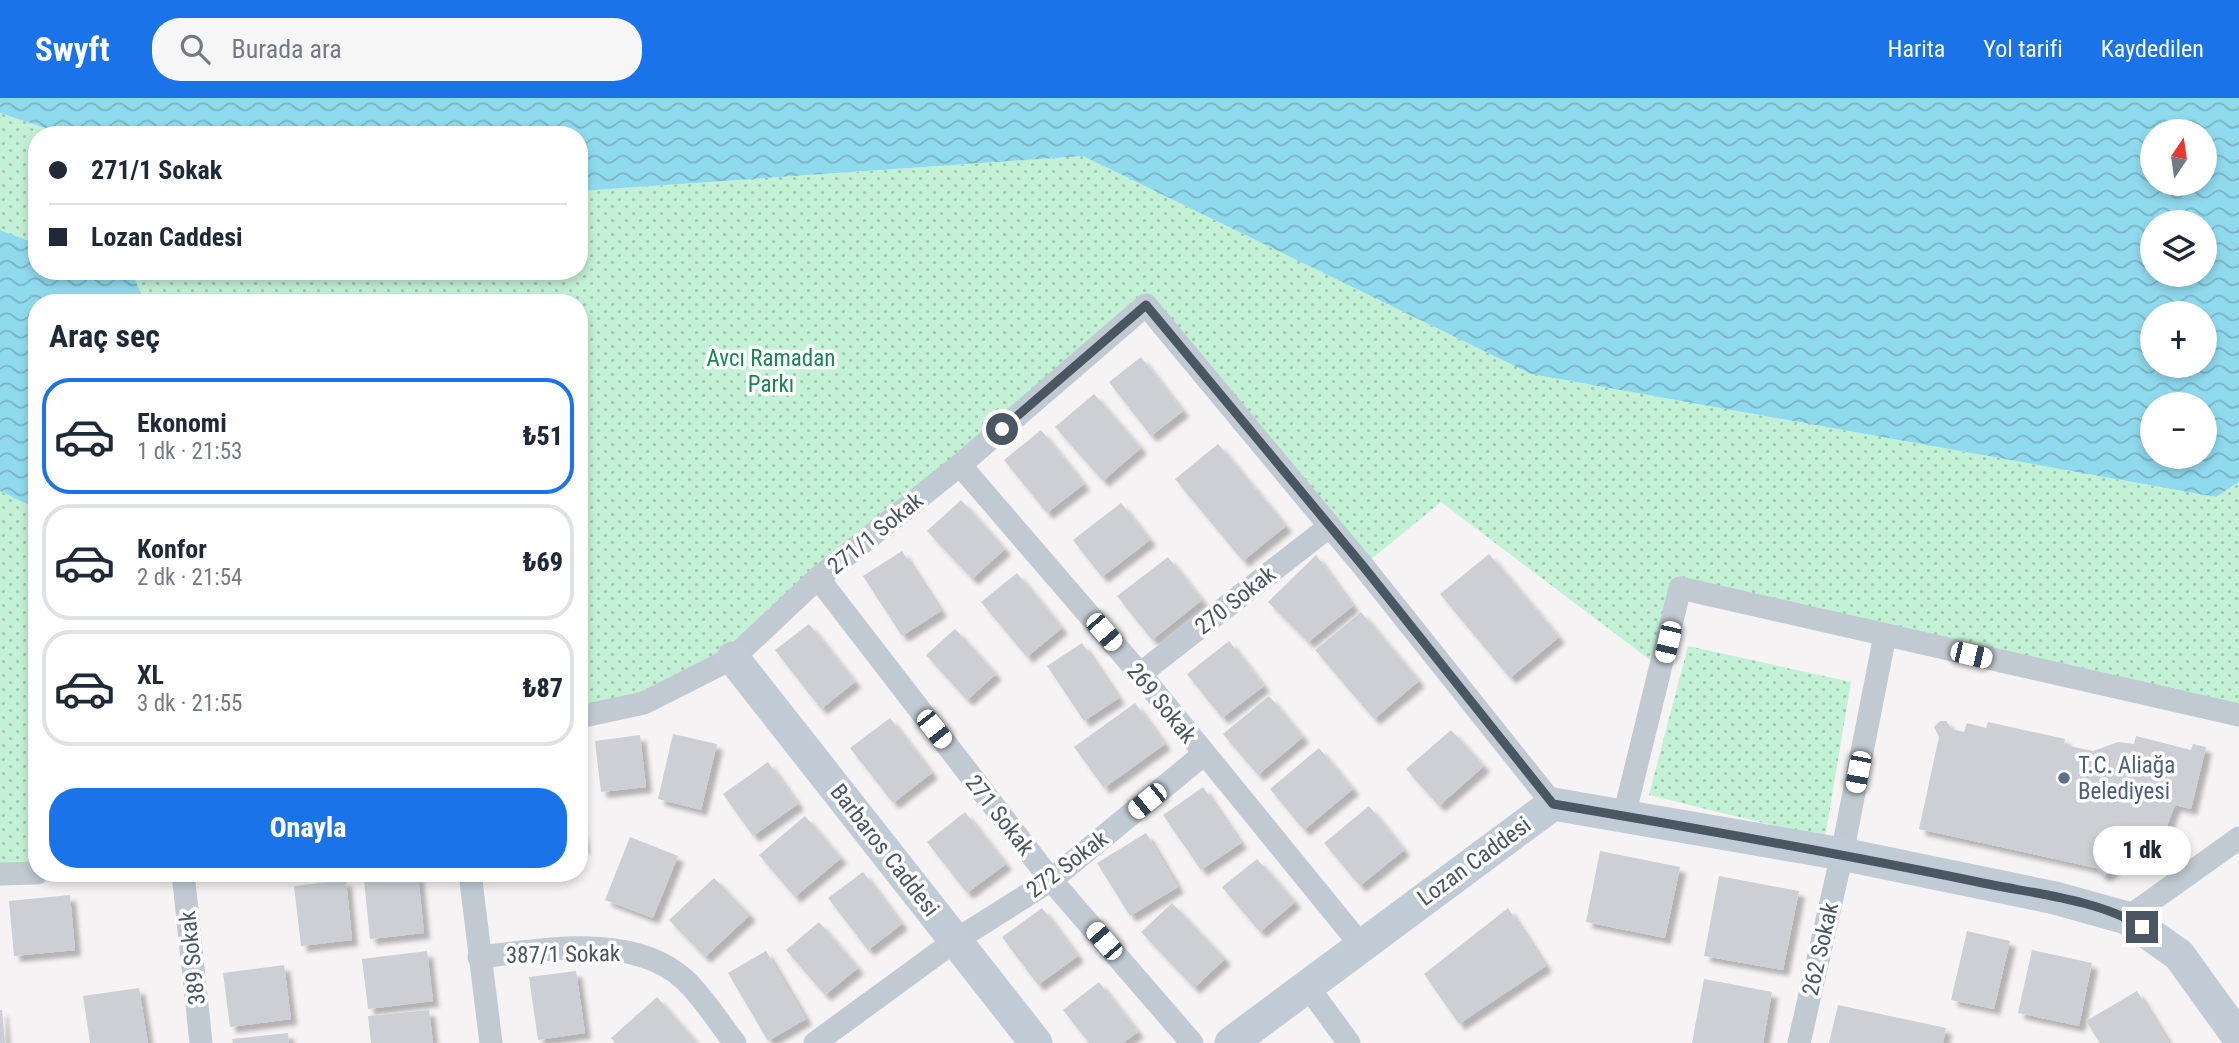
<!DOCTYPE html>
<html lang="tr">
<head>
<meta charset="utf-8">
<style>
  body { margin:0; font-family:"Roboto Condensed",sans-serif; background:#f6f6f7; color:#1f2937; height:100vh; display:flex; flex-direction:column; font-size:26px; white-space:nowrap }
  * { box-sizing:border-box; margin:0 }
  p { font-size:23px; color:#747a83 }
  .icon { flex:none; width:38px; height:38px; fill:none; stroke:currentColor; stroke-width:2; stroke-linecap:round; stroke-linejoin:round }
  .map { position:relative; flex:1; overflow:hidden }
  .drawer { position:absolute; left:28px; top:196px; width:560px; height:588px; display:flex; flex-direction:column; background:#fff; border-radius:28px; box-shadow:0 4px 10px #0003 }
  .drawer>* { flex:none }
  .hud { position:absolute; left:28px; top:28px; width:560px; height:154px; border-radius:28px; box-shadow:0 4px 10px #0003; display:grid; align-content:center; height:154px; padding:0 21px; background:#fff }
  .needle { width:46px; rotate:13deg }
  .fabs { position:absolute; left:2140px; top:21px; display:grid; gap:14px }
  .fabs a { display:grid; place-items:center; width:77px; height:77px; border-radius:50%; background:#fff; box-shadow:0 4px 10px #0003; font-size:35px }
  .end { position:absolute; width:32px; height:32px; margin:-16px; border:9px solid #4a5661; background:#fff; box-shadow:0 0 0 4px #fff }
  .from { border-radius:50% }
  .bubble { position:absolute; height:49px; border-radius:24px; background:#fff; box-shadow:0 4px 10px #0003; font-size:23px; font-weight:800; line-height:49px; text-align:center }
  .car { position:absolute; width:21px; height:42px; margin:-21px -10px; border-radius:9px; box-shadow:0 0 5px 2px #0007; background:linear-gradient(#fff 24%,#345 0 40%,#fff 0 76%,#345 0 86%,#fff 0) }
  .hud b { display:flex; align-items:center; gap:24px; height:66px; font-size:26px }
  .hud b+b { border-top:2px solid #e0e1e3 }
  .hud i { width:18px; height:18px; background:#1f2937 }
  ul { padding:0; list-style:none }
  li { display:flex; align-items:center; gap:21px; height:116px; margin:0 14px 10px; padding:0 7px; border:4px solid #e0e1e3; border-radius:28px }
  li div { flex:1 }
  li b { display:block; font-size:26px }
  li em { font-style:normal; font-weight:800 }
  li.on { border-color:#1a73e8 }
  li>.icon { width:63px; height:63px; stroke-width:1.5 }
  h2 { padding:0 21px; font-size:32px; line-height:84px }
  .button { display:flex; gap:14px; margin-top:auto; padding:14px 21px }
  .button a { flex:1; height:80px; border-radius:28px; background:#1a73e8; color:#fff; font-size:28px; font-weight:800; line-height:80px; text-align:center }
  header { display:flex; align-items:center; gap:42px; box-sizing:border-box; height:98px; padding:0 35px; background:#1a73e8; color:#fff }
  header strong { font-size:33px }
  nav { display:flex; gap:38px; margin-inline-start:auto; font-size:24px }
  .search { width:490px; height:63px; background:#f6f6f7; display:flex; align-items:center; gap:18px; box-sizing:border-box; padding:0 24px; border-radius:28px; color:#747a83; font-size:26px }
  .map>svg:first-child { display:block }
</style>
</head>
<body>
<header>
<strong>Swyft</strong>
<div class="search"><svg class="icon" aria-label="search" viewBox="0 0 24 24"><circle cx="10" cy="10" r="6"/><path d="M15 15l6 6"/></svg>Burada ara</div>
<nav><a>Harita</a><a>Yol tarifi</a><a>Kaydedilen</a></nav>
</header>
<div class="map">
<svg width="2239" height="945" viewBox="0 0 2239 945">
  <defs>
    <pattern id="park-dots" width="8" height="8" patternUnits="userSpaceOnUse" patternTransform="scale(1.75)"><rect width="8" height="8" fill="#c3f1d5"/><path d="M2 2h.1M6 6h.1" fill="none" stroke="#a0c6b0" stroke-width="1.8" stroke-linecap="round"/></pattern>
    <pattern id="water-waves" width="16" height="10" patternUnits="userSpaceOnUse" patternTransform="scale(1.75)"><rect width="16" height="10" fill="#90daee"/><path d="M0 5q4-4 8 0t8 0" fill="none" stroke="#78b4c4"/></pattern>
    <filter id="shadow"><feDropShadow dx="6" dy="6" stdDeviation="2" flood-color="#0004"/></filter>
  </defs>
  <rect width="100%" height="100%" fill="#f5f3f3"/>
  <path fill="url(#park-dots)" d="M0 15 66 37H37V146L0 132Z
    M1083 58 1531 276 2216 399 2239 384V617L1680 490 1662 571 1441 404 1363 468 1146 207 733 560 579 619V205H146L135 182 111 173H579V93Z
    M0 393 37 411V775L0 776Z
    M1688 548 1851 584 1825 740 1649 697Z"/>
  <path fill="url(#water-waves)" fill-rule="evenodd" d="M0 0H2239V384L2216 399 1531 276 1083 58 579 93V37H66L0 15ZM2152 33H2205V86H2152ZM2152 124H2205V177H2152ZM2152 215H2205V268H2152ZM2152 306H2205V359H2152Z
    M0 132 37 146V173H111L135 182 146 205H37V411L0 393Z"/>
  <path fill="#cdcfd5" filter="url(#shadow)" d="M1141 259 1183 313 1151 338 1109 284Z
    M1094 296 1141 350 1103 383 1055 329Z
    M1041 332 1084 386 1047 415 1004 362Z
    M1218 346 1286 428 1243 463 1175 381Z
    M961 402 1005 451 972 481 927 433Z
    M1121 405 1150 442 1102 479 1073 442Z
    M902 453 941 513 902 538 863 478Z
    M1489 456 1559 539 1510 580 1440 496Z
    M1316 457 1353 508 1308 544 1268 504Z
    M1168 459 1202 502 1152 542 1117 498Z
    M1017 475 1062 530 1027 559 981 504Z
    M1361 514 1419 583 1374 621 1315 552Z
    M809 526 855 584 821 611 775 552Z
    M955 531 996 576 967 602 926 557Z
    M1229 543 1264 588 1222 620 1187 576Z
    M1082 545 1119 600 1084 623 1047 568Z
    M1269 598 1303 639 1258 677 1223 636Z
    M1135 605 1165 646 1104 690 1074 649Z
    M890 620 932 675 893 705 850 650Z
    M1940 623H1946L1952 631 1964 634 1967 625 1986 630 1988 624 2065 641 2064 647 2093 653 2118 644 2134 646 2136 638 2191 652 2193 646 2206 649 2191 711 2175 707 2165 733 2154 742 2141 748 2113 746 2110 762 2113 772 2103 778 2096 770 1919 731 1939 639 1934 629Z
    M1451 632 1484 668 1439 708 1406 671Z
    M673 636 717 646 701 712 658 701Z
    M640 637 646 689 601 694 595 643Z
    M1319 650 1353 691 1304 732 1270 691Z
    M768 664 798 706 753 738 723 696Z
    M1203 689 1241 745 1201 772 1163 717Z
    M1369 708 1404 752 1360 788 1324 745Z
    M965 714 1006 766 967 795 927 744Z
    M805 718 841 760 795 799 759 757Z
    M579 724 584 749 579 750Z
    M1146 735 1178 789 1130 818 1097 765Z
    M630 739 678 758 653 820 605 802Z
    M1600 753 1680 769 1665 840 1586 824Z
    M1257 761 1295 804 1260 834 1222 789Z
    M863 774 902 826 868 852 828 800Z
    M418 777 424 835 370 841 364 782Z
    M1719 778 1799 793 1783 872 1704 858Z
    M714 780 750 817 705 859 669 822Z
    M346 782 352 842 301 848 294 788Z
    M70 797 75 852 14 858 9 803Z
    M1172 805 1225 861 1194 890 1141 834Z
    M1042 810 1078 858 1038 887 1002 839Z
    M1508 810 1546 868 1459 926 1424 876Z
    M819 824 858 870 825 897 786 852Z
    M1967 833 2010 843 1994 911 1951 902Z
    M2032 852 2092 865 2079 928 2018 915Z
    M427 853 433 903 368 911 362 861Z
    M766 853 806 921 768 943 728 875Z
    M284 867 291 921 230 929 223 875Z
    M576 873 585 935 538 942 529 879Z
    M1704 881 1772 894 1763 945H1692Z
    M1099 884 1138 934 1123 945H1089L1063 912Z
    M139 890 148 945H90L83 898Z
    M2137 893 2169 945H2100L2086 923Z
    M657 899 697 945H615L611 940Z
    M1838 907 1946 930 1943 945H1829Z
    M0 912H2L5 945H0Z
    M429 912 433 945H371L368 918Z
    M288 935 289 945H233L232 941Z"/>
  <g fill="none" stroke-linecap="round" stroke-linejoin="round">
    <path stroke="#c1cad2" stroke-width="23" d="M960 367 1140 576 1360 846
      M818 480 1051 782 1192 945
      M1140 576 1330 428
      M579 619 644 605 733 560 818 480 960 367 1146 207 1363 468 1553 706
      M1624 718 1680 490 2239 617
      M183 775 201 945
      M470 775 491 945
      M0 776 37 775
      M2127 820 2239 740
      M479 859C543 852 633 834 685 882 704 900 719 925 735 945
      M1308 889 1349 945
      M815 945 956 842 1051 782 1204 656
      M1799 945 1842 756 1885 537"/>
    <path stroke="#c1cbd6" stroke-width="33" d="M733 560 1036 945
      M1231 945 1553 706 1842 756 2055 800 2127 820 2179 857 2239 940"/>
  </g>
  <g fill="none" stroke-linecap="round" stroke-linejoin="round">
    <path stroke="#4a5661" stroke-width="9" d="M1002 331 1146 207 1363 468 1553 706C1695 730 1837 755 1978 784 2028 795 2099 801 2142 829"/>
  </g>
  <circle fill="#5c6f8a" stroke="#fff" stroke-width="2.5" cx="2064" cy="680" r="7"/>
  <g text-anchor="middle" stroke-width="7" stroke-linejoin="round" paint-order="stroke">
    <g font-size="23" fill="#17864f" stroke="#fff">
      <text x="771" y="268">Avcı Ramadan<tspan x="771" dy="26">Parkı</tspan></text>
    </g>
    <g font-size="23" fill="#4a5661" stroke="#fff">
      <text transform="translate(875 435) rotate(-39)" y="8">271/1 Sokak</text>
      <text transform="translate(1235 502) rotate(-38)" y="8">270 Sokak</text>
      <text transform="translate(1162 605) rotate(51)" y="8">269 Sokak</text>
      <text transform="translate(1000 717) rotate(52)" y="8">271 Sokak</text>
      <text transform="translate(885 752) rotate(52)" y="8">Barbaros Caddesi</text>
      <text transform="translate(1474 763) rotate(-36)" y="8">Lozan Caddesi</text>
      <text transform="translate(1067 766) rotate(-37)" y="8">272 Sokak</text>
      <text transform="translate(1820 851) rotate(-77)" y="8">262 Sokak</text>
      <text transform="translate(563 856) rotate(-1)" y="8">387/1 Sokak</text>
      <text transform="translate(192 860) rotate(-96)" y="8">389 Sokak</text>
    </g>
    <g font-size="23" fill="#4e5e75" stroke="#fff" text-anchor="start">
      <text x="2078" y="675">T.C. Aliağa<tspan x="2078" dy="26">Belediyesi</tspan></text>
    </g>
  </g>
</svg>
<div class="fabs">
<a><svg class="needle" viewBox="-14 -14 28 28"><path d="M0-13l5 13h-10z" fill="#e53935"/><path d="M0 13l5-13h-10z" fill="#747a83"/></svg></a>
<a><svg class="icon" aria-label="layers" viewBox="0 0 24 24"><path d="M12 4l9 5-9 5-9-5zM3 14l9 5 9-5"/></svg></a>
<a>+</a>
<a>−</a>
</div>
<i class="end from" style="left:1002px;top:331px"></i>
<i class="end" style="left:2142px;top:829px"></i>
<div class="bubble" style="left:2093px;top:728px;width:98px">1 dk</div>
<i class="car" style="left:1104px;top:534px;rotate:139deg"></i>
<i class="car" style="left:1668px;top:544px;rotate:193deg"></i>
<i class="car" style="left:1971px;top:557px;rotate:103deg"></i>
<i class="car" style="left:934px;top:631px;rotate:142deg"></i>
<i class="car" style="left:1858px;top:674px;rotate:191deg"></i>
<i class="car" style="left:1147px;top:703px;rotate:231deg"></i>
<i class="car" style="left:1104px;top:843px;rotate:319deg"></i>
<div class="hud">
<b><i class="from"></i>271/1 Sokak</b>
<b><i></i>Lozan Caddesi</b>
</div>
<section class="drawer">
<h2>Araç seç</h2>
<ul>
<li class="on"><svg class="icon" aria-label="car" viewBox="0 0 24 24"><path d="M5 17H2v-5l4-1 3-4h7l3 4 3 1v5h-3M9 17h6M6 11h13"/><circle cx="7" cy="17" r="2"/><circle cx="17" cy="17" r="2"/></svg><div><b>Ekonomi</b><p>1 dk · 21:53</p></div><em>₺51</em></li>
<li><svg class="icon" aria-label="car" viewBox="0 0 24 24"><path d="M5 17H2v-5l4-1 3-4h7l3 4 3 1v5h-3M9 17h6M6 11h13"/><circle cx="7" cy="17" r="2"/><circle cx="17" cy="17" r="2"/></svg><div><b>Konfor</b><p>2 dk · 21:54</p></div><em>₺69</em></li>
<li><svg class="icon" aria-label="car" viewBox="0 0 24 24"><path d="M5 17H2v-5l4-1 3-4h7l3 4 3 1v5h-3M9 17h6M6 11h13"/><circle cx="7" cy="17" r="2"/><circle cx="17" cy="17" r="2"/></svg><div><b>XL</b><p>3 dk · 21:55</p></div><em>₺87</em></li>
</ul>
<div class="button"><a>Onayla</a></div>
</section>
</div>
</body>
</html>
